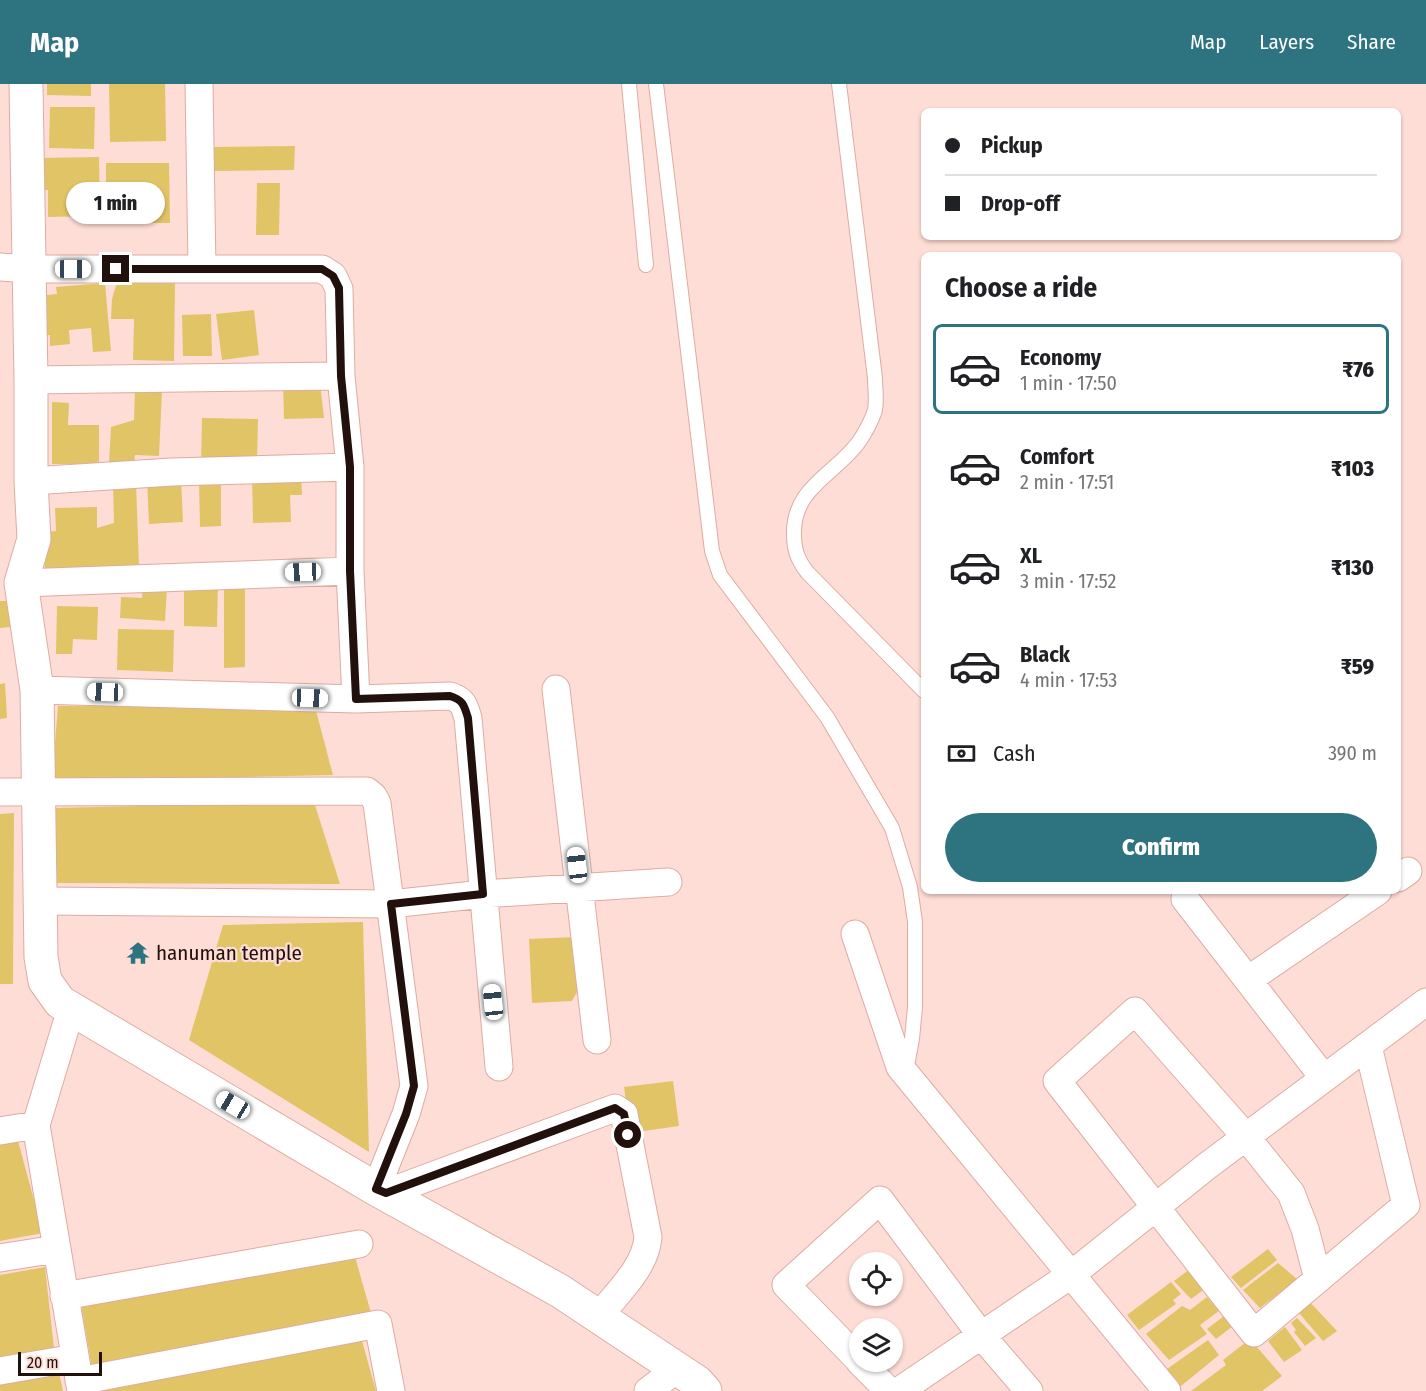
<!DOCTYPE html>
<html lang="en">
<head>
<meta charset="utf-8">
<style>
  body { margin:0; font-family:"Fira Sans Condensed",sans-serif; background:#f6f6f6; color:#202124; height:100vh; display:flex; flex-direction:column; font-size:22px; white-space:nowrap }
  * { box-sizing:border-box; margin:0 }
  p { font-size:20px; color:#757577 }
  .icon { flex:none; width:33px; height:33px; fill:none; stroke:currentColor; stroke-width:2; stroke-linecap:round; stroke-linejoin:round }
  .map { position:relative; flex:1; overflow:hidden }
  .sheet { position:absolute; left:921px; top:168px; width:480px; height:642px; display:flex; flex-direction:column; background:#fff; border-radius:9px; box-shadow:0 2px 4px #0004 }
  .sheet>* { flex:none }
  .hud { position:absolute; left:921px; top:24px; width:480px; height:132px; border-radius:9px; box-shadow:0 2px 4px #0004; display:grid; align-content:center; height:132px; padding:0 24px; background:#fff }
  .controls { position:absolute; left:849px; top:1168px; display:grid; gap:12px }
  .controls a { display:grid; place-items:center; width:54px; height:54px; border-radius:50%; background:#fff; box-shadow:0 2px 4px #0004; font-size:30px }
  .scale { position:absolute; left:18px; bottom:15px; width:84px; box-sizing:border-box; padding-left:6px; border:3px solid #22100c; border-top:0; font-size:16px; line-height:21px; white-space:nowrap; color:#22100c; -webkit-text-stroke:4px #feddd6; paint-order:stroke }
  .end { position:absolute; width:27px; height:27px; margin:-14px; border:8px solid #22100c; background:#fff; box-shadow:0 0 0 3px #fff }
  .from { border-radius:50% }
  .bubble { position:absolute; height:42px; border-radius:21px; background:#fff; box-shadow:0 2px 4px #0004; font-size:20px; font-weight:800; line-height:42px; text-align:center }
  .car { position:absolute; width:18px; height:36px; margin:-18px -9px; border-radius:8px; box-shadow:0 0 4px 2px #0007; background:linear-gradient(#fff 24%,#345 0 40%,#fff 0 76%,#345 0 86%,#fff 0) }
  .hud b { display:flex; align-items:center; gap:21px; height:57px; font-size:22px }
  .hud b+b { border-top:2px solid #e0e0e0 }
  .hud i { width:15px; height:15px; background:#202124 }
  ul { padding:0; list-style:none }
  li { display:flex; align-items:center; gap:18px; height:90px; margin:0 12px 9px; padding:0 12px; border:3px solid transparent; border-radius:9px }
  li div { flex:1 }
  li b { display:block; font-size:22px }
  li em { font-style:normal; font-weight:800 }
  li.active { border-color:#2d7380 }
  li>.icon { width:54px; height:54px; stroke-width:1.5 }
  h2 { padding:0 24px; font-size:27px; line-height:72px }
  .pay { display:flex; align-items:center; gap:15px; height:66px; padding:0 24px; font-size:22px }
  .pay p { margin-inline-start:auto }
  .primary-button { display:flex; gap:12px; margin-top:auto; padding:12px 24px }
  .primary-button a { flex:1; height:69px; border-radius:36px; background:#2d7380; color:#fff; font-size:24px; font-weight:800; line-height:69px; text-align:center }
  header { display:flex; align-items:center; gap:36px; box-sizing:border-box; height:84px; padding:0 30px; background:#2d7380; color:#fff }
  header strong { font-size:28px }
  nav { display:flex; gap:33px; margin-inline-start:auto; font-size:21px }
  .map>svg:first-child { display:block }
</style>
</head>
<body>
<header>
<strong>Map</strong>
<nav><a>Map</a><a>Layers</a><a>Share</a></nav>
</header>
<div class="map">
<svg width="1426" height="1307" viewBox="0 0 1426 1307">
  <rect width="100%" height="100%" fill="#feddd6"/>
  <path fill="#e1c466" d="M47 0H91V12L47 11Z
    M109 0H165L166 57 110 58Z
    M50 23H95L94 65 49 64Z
    M295 62 294 86 213 87V63Z
    M99 73 100 132 48 133V106H37L36 74Z
    M106 79H169L170 139H117V119H106Z
    M257 99H280L279 151H256Z
    M117 198 175 199 174 277 133 276 134 235H111L112 215Z
    M105 199 111 267 93 268 91 244 69 246 70 260 50 262V251L39 252 38 212 57 210 56 203Z
    M254 226 259 271 222 276 216 230Z
    M211 230 212 272H183L182 231Z
    M283 299H320L324 334 284 335Z
    M135 306 162 307 159 372 135 371 134 380 109 379 111 343 134 336Z
    M52 318 69 319 68 341H99V380H52Z
    M202 334 258 335 257 377 201 379Z
    M301 389 302 411H290L291 438 253 439 252 390Z
    M181 395 183 438 149 440 147 396Z
    M221 395V442L200 443 199 396Z
    M136 399 139 482 45 486 44 448 56 447 55 424 97 423V444L114 439 113 400Z
    M224 497H245V583L224 584Z
    M184 500H218L217 543 184 542Z
    M143 502 167 503 165 537 120 534 121 513 142 514Z
    M0 517H10L11 543 0 544Z
    M57 522 98 523 97 556 73 555 72 570H56Z
    M118 545 174 546 173 588 117 586Z
    M5 599 7 634 0 635V600Z
    M58 622 315 623 333 691 52 697Z
    M314 718 340 800 56 799 53 724Z
    M14 729 13 900H0V730Z
    M363 838 369 1068 189 956 223 841Z
    M575 853 577 908 572 917 532 919 529 855Z
    M673 997 679 1042 630 1049 624 1003Z
    M18 1057 43 1149 0 1157V1060Z
    M1268 1165 1277 1176 1241 1204 1231 1193Z
    M355 1173 371 1229 97 1294 362 1257 376 1307H96L81 1220Z
    M1278 1179 1297 1195 1260 1224 1243 1206Z
    M1194 1182 1206 1204 1191 1215 1174 1197Z
    M45 1183 54 1264 0 1274V1191Z
    M1171 1198 1181 1210 1173 1216 1176 1220 1139 1246 1127 1231Z
    M1207 1213 1219 1227 1200 1241 1207 1250 1169 1276 1146 1250 1182 1222 1190 1226Z
    M1306 1214 1337 1247 1323 1257 1294 1223Z
    M1224 1232 1233 1242 1216 1255 1207 1245Z
    M1297 1234 1316 1254 1305 1262 1294 1248 1296 1246 1291 1239Z
    M1285 1243 1302 1266 1284 1278 1268 1257Z
    M1250 1255 1282 1292 1262 1307H1191L1226 1281 1223 1276Z
    M1208 1256 1219 1271 1181 1302 1167 1285Z
    M59 1289 63 1307H0V1300Z"/>
  <g fill="none" stroke-linecap="round" stroke-linejoin="round">
    <g stroke="#dfaba0" stroke-width="16">
      <path id="service" d="M629 0 646 181
        M656 0 712 467 720 491 827 633 892 744 910 803 915 838V923L912 955 906 987
        M839 0 875 294C875 304 877 316 875 326 872 336 864 351 858 359 834 391 793 404 794 450 794 465 797 475 807 488L924 607"/>
    </g>
    <g stroke="#dfaba0" stroke-width="29">
      <path id="minor" d="M199 0 202 184
        M0 183 30 185H322L333 192 339 205 341 292 350 383V487L356 615
        M31 296 341 292
        M31 397 172 388 350 383
        M21 499 350 487
        M556 605 597 956
        M37 606 356 615 450 612C463 616 464 621 468 634L499 983
        M0 708 367 707 373 712 377 719 414 1002 406 1030 376 1105
        M1398 794 1408 787
        M1185 815 1324 994
        M40 817 391 820 483 810 668 798
        M855 850 900 983 1167 1307
        M1248 896 1378 807
        M36 1041 71 925
        M0 1047 36 1041 81 1307
        M386 1109 615 1024 624 1030 648 1153C646 1183 617 1209 599 1232
        M0 1174 56 1165
        M1318 1195 1305 1145 1291 1109 1246 1053 1135 927 1057 997 1254 1249 1406 1121 1368 962
        M64 1212 359 1160
        M860 1277 786 1201 880 1116 981 1251 1029 1307
        M860 1278 889 1307
        M0 1287 75 1274
        M79 1297 378 1240 391 1307
        M648 1307 678 1284
        M899 1307 1072 1190 1207 1082 1426 918V920"/>
    </g>
    <g stroke="#dfaba0" stroke-width="35">
      <path id="tertiary" d="M26 0 31 296V397L34 455 21 499 37 606 41 873 45 897 60 918 376 1105 560 1207 697 1298 705 1307"/>
    </g>
    <use href="#service" stroke="#fff" stroke-width="14"/>
    <use href="#minor" stroke="#fff" stroke-width="27"/>
    <use href="#tertiary" stroke="#fff" stroke-width="33"/>
  </g>
  <g fill="none" stroke-linecap="round" stroke-linejoin="round">
    <path stroke="#22100c" stroke-width="8" d="M116 185H322L333 192 339 204 341 292 350 383V487L356 615 450 612C463 616 464 621 468 634L483 810 391 820 414 1002 406 1030 376 1105 386 1109 615 1024 624 1030 628 1051"/>
  </g>
  <defs>
    <g id="temple-bare" transform="scale(1.8)"><path d="M0-6L5-2H3V0L6.5 2.5H4V6H1.5V3h-3V6H-4V2.5H-6.5L-3 0V-2H-5Z" fill="#2d7380" stroke="#feddd6" stroke-width="2.5" paint-order="stroke"/></g>
  </defs>
  <g fill-rule="evenodd">
    <use href="#temple-bare" x="138" y="869"/>
  </g>
  <g text-anchor="middle" stroke-width="4.5" stroke-linejoin="round" paint-order="stroke">
    <g font-size="21" fill="#22100c" stroke="#feddd6" text-anchor="start">
      <text x="156" y="876">hanuman temple</text>
    </g>
  </g>
</svg>
<div class="controls">
<a><svg class="icon" aria-label="locate" viewBox="0 0 24 24"><circle cx="12" cy="12" r="6"/><path d="M12 2v4M12 18v4M2 12h4M18 12h4"/></svg></a>
<a><svg class="icon" aria-label="layers" viewBox="0 0 24 24"><path d="M12 4l9 5-9 5-9-5zM3 14l9 5 9-5"/></svg></a>
</div>
<div class="scale">20 m</div>
<i class="end from" style="left:628px;top:1051px"></i>
<i class="end" style="left:116px;top:185px"></i>
<div class="bubble" style="left:66px;top:98px;width:99px">1 min</div>
<i class="car" style="left:73px;top:185px;rotate:90deg"></i>
<i class="car" style="left:303px;top:488px;rotate:268deg"></i>
<i class="car" style="left:105px;top:608px;rotate:272deg"></i>
<i class="car" style="left:310px;top:614px;rotate:92deg"></i>
<i class="car" style="left:577px;top:781px;rotate:353deg"></i>
<i class="car" style="left:493px;top:918px;rotate:354deg"></i>
<i class="car" style="left:233px;top:1021px;rotate:300deg"></i>
<div class="hud">
<b><i class="from"></i>Pickup</b>
<b><i></i>Drop-off</b>
</div>
<section class="sheet">
<h2>Choose a ride</h2>
<ul>
<li class="active"><svg class="icon" aria-label="car" viewBox="0 0 24 24"><path d="M5 17H2v-5l4-1 3-4h7l3 4 3 1v5h-3M9 17h6M6 11h13"/><circle cx="7" cy="17" r="2"/><circle cx="17" cy="17" r="2"/></svg><div><b>Economy</b><p>1 min · 17:50</p></div><em>₹76</em></li>
<li><svg class="icon" aria-label="car" viewBox="0 0 24 24"><path d="M5 17H2v-5l4-1 3-4h7l3 4 3 1v5h-3M9 17h6M6 11h13"/><circle cx="7" cy="17" r="2"/><circle cx="17" cy="17" r="2"/></svg><div><b>Comfort</b><p>2 min · 17:51</p></div><em>₹103</em></li>
<li><svg class="icon" aria-label="car" viewBox="0 0 24 24"><path d="M5 17H2v-5l4-1 3-4h7l3 4 3 1v5h-3M9 17h6M6 11h13"/><circle cx="7" cy="17" r="2"/><circle cx="17" cy="17" r="2"/></svg><div><b>XL</b><p>3 min · 17:52</p></div><em>₹130</em></li>
<li><svg class="icon" aria-label="car" viewBox="0 0 24 24"><path d="M5 17H2v-5l4-1 3-4h7l3 4 3 1v5h-3M9 17h6M6 11h13"/><circle cx="7" cy="17" r="2"/><circle cx="17" cy="17" r="2"/></svg><div><b>Black</b><p>4 min · 17:53</p></div><em>₹59</em></li>
</ul>
<div class="pay"><svg class="icon" aria-label="cash" viewBox="0 0 24 24"><path d="M3 7h18v10H3z"/><circle cx="12" cy="12" r="2"/></svg>Cash<p>390 m</p></div>
<div class="primary-button"><a>Confirm</a></div>
</section>
</div>
</body>
</html>
